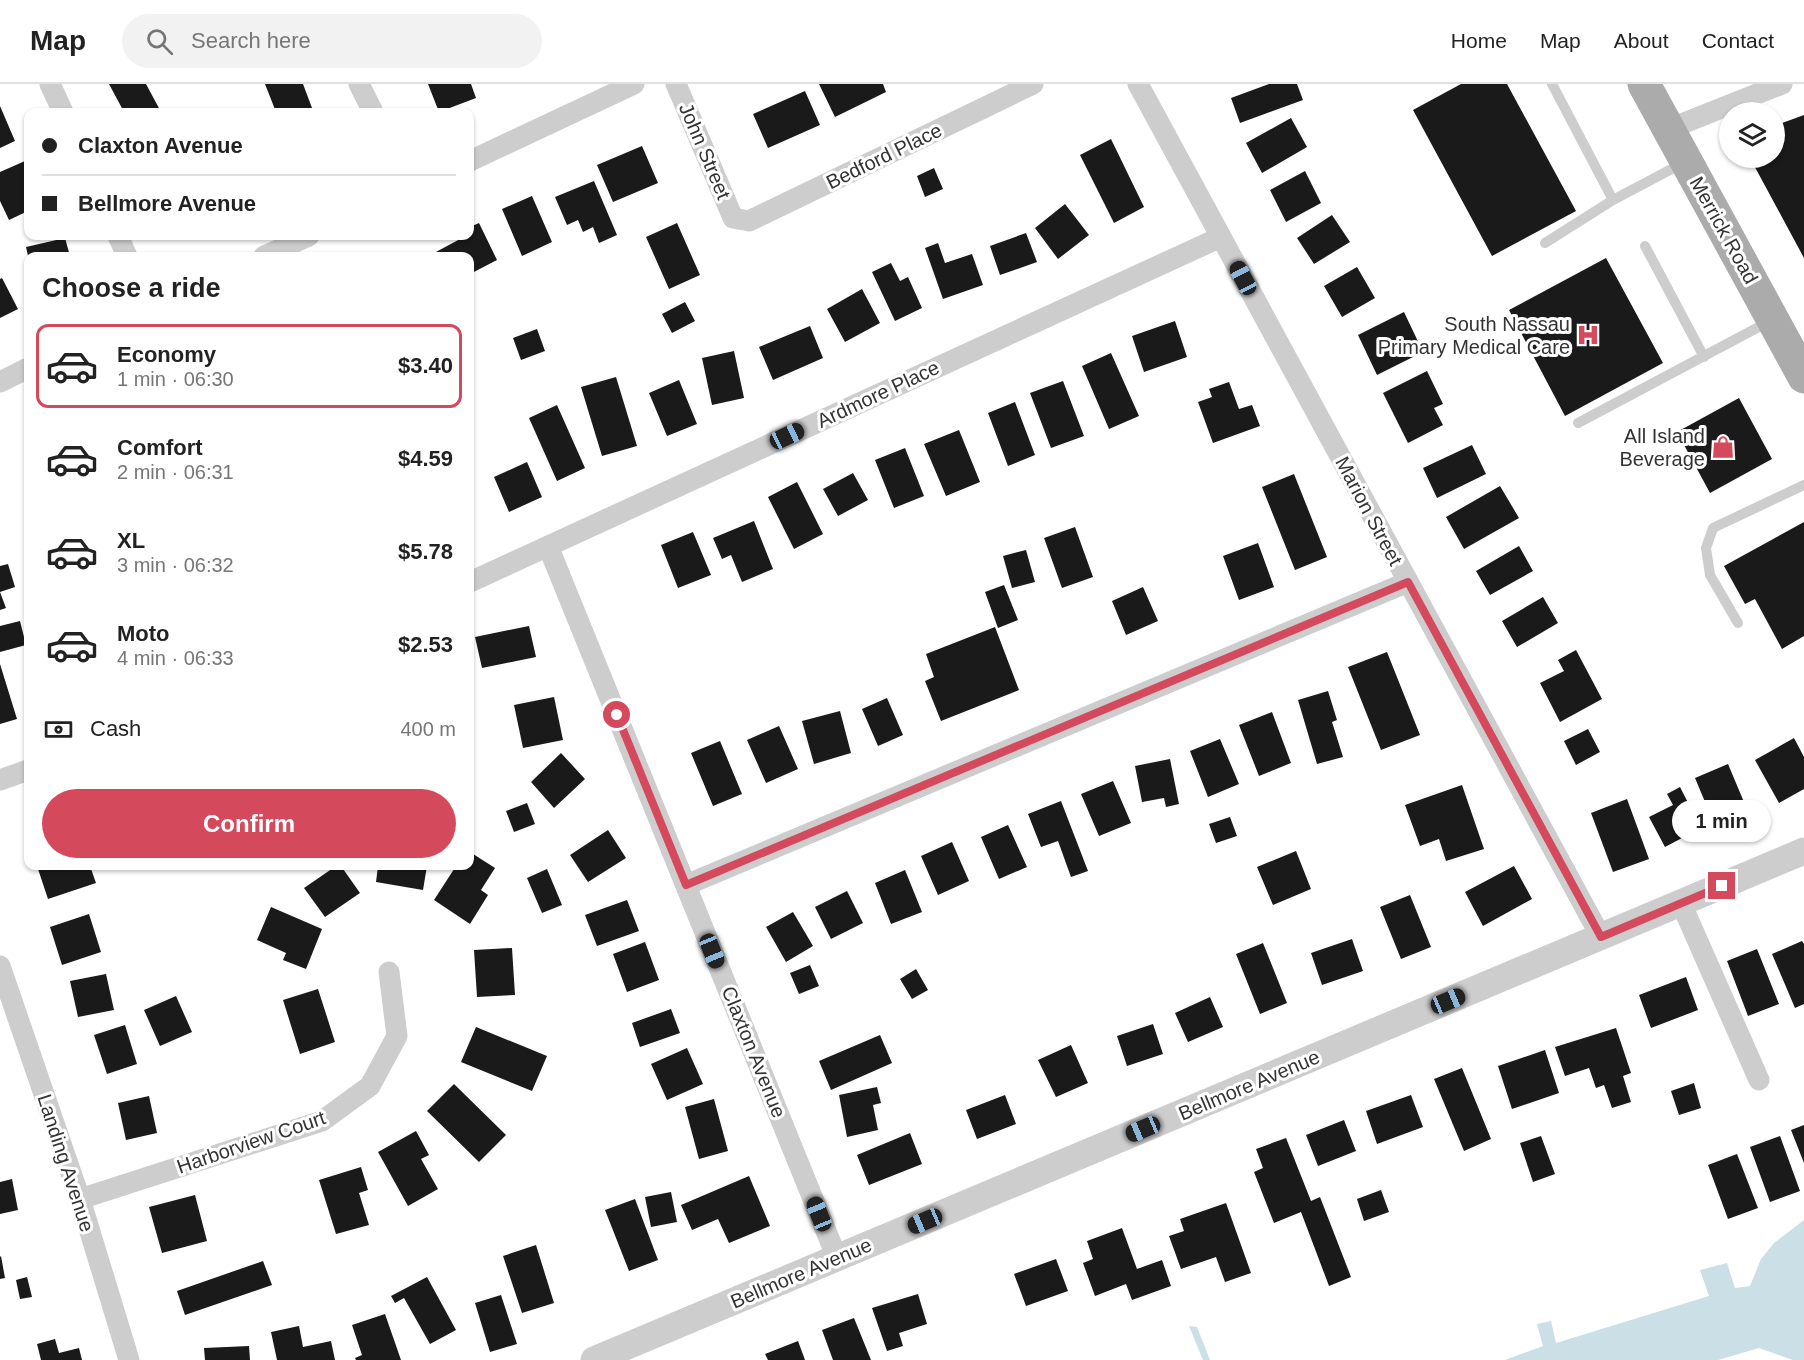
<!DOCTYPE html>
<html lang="en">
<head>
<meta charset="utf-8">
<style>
  body { margin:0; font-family:Arial,sans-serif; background:#f2f2f2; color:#222; height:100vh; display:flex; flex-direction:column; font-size:22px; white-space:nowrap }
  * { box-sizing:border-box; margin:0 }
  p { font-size:20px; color:#767676 }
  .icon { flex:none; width:33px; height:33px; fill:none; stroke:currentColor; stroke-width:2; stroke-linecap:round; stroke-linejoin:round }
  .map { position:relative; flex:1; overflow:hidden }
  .drawer { position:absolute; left:24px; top:168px; width:450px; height:618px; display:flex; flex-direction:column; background:#fff; border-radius:12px; box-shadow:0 2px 4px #0004 }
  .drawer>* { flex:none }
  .guide { position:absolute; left:24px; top:24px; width:450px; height:132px; border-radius:12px; box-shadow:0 2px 4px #0004; display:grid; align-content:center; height:132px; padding:0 18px; background:#fff }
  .buttons { position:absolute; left:1719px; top:18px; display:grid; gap:12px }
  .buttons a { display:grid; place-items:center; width:66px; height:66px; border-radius:50%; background:#fff; box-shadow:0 2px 4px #0004; font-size:30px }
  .end { position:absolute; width:27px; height:27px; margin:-14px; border:8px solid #d5495d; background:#fff; box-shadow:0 0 0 3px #fff }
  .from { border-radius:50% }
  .bubble { position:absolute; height:42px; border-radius:21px; background:#fff; box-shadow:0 2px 4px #0004; font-size:20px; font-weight:700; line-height:42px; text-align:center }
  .car { position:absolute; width:18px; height:36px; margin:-18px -9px; border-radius:8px; box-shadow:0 0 4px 2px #0007; background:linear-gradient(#222 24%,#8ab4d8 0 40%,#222 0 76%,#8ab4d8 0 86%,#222 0) }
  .guide b { display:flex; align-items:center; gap:21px; height:57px; font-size:22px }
  .guide b+b { border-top:2px solid #e0e0e0 }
  .guide i { width:15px; height:15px; background:#222 }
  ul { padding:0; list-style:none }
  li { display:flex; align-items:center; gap:18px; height:84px; margin:0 12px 9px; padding:0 6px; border:3px solid transparent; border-radius:12px }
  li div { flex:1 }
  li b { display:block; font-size:22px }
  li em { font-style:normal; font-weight:700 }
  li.current { border-color:#d5495d }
  li>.icon { width:54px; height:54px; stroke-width:1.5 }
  h2 { padding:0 18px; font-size:27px; line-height:72px }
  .pay { display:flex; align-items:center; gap:15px; height:66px; padding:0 18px; font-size:22px }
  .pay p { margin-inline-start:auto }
  .button { display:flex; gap:12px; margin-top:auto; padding:12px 18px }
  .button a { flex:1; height:69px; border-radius:36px; background:#d5495d; color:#fff; font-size:24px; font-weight:700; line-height:69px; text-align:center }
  header { display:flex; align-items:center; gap:36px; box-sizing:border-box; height:84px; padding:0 30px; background:#fff; border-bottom:2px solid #e0e0e0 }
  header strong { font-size:28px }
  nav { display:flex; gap:33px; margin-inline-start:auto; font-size:21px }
  .search { width:420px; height:54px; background:#f2f2f2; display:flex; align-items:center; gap:15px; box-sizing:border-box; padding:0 21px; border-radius:33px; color:#767676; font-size:22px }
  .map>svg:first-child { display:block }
</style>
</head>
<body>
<header>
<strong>Map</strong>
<div class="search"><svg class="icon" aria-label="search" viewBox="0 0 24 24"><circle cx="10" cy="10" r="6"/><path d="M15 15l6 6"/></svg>Search here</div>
<nav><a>Home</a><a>Map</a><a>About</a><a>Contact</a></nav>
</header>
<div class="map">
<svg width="1804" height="1276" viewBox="0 0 1804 1276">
  <rect width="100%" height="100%" fill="#fff"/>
  <path fill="#cbdfe7" d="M1804 1136V1276H1793L1759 1264 1718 1276H1505L1543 1262 1537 1240 1551 1237 1556 1259 1709 1212 1700 1186 1727 1179 1735 1204 1750 1202 1761 1175 1774 1159Z
    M1189 1242 1197 1243 1210 1276H1203Z"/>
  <path fill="#1a1a1a" d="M109 0H146L160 26 155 28H124Z
    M265 0H303L312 24 300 28H276Z
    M428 0H471L476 14 439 28Z
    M819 0H883L886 8 835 33Z
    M1269 0H1297L1303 16 1240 39 1231 14Z
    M1461 0H1507L1576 127 1492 172 1413 26Z
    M805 7 820 41 768 64 753 30Z
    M0 22 15 57 0 64Z
    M1804 31V174L1750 74H1774V42Z
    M1291 34 1307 63 1262 89 1246 59Z
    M1111 55 1144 123 1114 139 1080 71Z
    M642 62 658 99 613 118 597 81Z
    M25 77 28 85V127L9 136 0 117V88Z
    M934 84 943 105 925 113 917 92Z
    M1305 87 1321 119 1286 138 1270 106Z
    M594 97 617 151 599 159 593 143 583 148 578 136 567 141 555 113Z
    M532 112 552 158 522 172 502 125Z
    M1065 120 1089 151 1058 175 1035 144Z
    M1332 131 1350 158 1314 180 1297 154Z
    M479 139 497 176 470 190V172H436L434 169 462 154 461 152H470V143Z
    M677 139 700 191 669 205 646 153Z
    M1026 149 1037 178 1000 191 990 162Z
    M65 154 70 172H28L26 163Z
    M938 159 945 179 972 170 983 201 943 215 925 164Z
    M1606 174 1663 279 1565 332 1509 226Z
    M891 179 900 197 908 193 922 224 895 237 872 188Z
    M1357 183 1375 214 1342 233 1324 202Z
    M2 194 18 225 0 234V195Z
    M862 205 880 239 845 258 827 225Z
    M685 218 695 237 672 249 662 230Z
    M1404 228 1423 268 1377 291 1358 251Z
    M1175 237 1187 273 1144 288 1132 252Z
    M810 242 823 274 773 296 759 263Z
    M537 245 545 267 521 276 513 254Z
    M734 267 744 314 712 321 702 274Z
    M1111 269 1139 332 1109 345 1082 282Z
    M1427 287 1443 320 1434 324 1443 341 1408 359 1383 309Z
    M616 293 637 362 602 372 581 303Z
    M679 296 697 340 667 352 649 309Z
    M1063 297 1084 352 1051 364 1030 309Z
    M1229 298 1239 325 1252 321 1260 342 1213 359 1198 318 1212 313 1209 305Z
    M1739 314 1772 375 1710 409 1677 348Z
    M1015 318 1035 371 1008 382 988 329Z
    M557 321 585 384 557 397 529 334Z
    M959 346 980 398 946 412 924 360Z
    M1472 361 1486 390 1437 414 1423 384Z
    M905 364 924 412 894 424 875 376Z
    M527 378 542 413 509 428 494 393Z
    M853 389 868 416 838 432 823 405Z
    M1294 390 1327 473 1295 486 1262 403Z
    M797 398 823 450 794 465 768 413Z
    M1500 402 1519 434 1464 465 1446 433Z
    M754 437 773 485 742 498 731 471 722 475 713 454Z
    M1804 438V552L1782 565 1755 515 1745 520 1724 482Z
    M1075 443 1093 493 1062 504 1044 454Z
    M693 448 711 491 678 504 661 461Z
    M1258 459 1274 503 1239 516 1223 472Z
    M1519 462 1533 487 1490 511 1476 487Z
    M1026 466 1035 498 1012 504 1003 472Z
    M8 480 15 503 0 508V482Z
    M1004 501 1018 536 998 544 985 508Z
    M1143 503 1158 537 1126 551 1112 517Z
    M0 508 6 524 0 526Z
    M1543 513 1558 539 1517 563 1502 537Z
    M20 537 26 561 0 568V542Z
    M529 542 536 573 482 584 475 553Z
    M995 543 1019 606 941 637 925 597 934 593 926 570Z
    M1576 566 1602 615 1560 638 1540 599 1564 587 1558 576Z
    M1387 568 1420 651 1381 666 1348 583Z
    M0 580 17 635 0 640Z
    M1328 607 1337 636 1332 638 1343 673 1317 680 1298 616Z
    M554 613 563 656 523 664 514 621Z
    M887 614 903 651 878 662 862 625Z
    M840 627 851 669 814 680 802 637Z
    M1272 628 1291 679 1259 692 1239 641Z
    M779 642 798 685 766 699 747 656Z
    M1588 645 1600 668 1576 681 1564 657Z
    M1794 654 1804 673V705L1779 719 1755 676Z
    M1220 655 1239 700 1208 713 1190 667Z
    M720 657 742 710 713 722 691 669Z
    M561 669 585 695 554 724 531 698Z
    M1170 675 1179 720 1166 723 1164 714 1142 718 1135 682Z
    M1728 680 1749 730 1716 744 1695 694Z
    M1113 697 1131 739 1099 752 1081 710Z
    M1462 701 1484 765 1446 777 1439 755 1420 762 1405 721Z
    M1680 703 1701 744 1665 763 1649 733 1673 721 1667 710Z
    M1627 715 1649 775 1613 788 1591 729Z
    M1061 717 1088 787 1071 793 1058 757 1041 763 1028 730Z
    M527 719 535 740 514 748 506 727Z
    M1230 733 1237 752 1216 759 1209 740Z
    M1008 741 1027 783 999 795 981 753Z
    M608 746 626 774 588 798 570 771Z
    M952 758 969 797 938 811 921 772Z
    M1296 767 1311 805 1273 821 1257 783Z
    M470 768 495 784 481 806 488 811 470 840 434 816 456 782H470Z
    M37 782H90L96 799 48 815Z
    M336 782H341L360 809 325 833 304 804Z
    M378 782H427L423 806 376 798Z
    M1514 782 1532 815 1483 842 1465 808Z
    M547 785 562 821 542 829 527 794Z
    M905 786 922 828 891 840 875 799Z
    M847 807 863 839 831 855 815 823Z
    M1410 811 1431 863 1401 875 1380 823Z
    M627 816 639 847 597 862 585 831Z
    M271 823 322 845 306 885 283 876 286 869 257 856Z
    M793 828 813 862 786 878 766 843Z
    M89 830 101 868 62 881 50 843Z
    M1352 855 1363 887 1322 901 1311 869Z
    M1802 857 1804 860V920L1795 924 1772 870Z
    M645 858 659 896 627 908 613 870Z
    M1263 859 1287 919 1260 930 1236 870Z
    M512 864 515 911 477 913 474 866Z
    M1757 865 1779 920 1748 932 1727 877Z
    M810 881 819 902 799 910 790 889Z
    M916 885 928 906 912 915 900 895Z
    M106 890 114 926 78 933 70 897Z
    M1686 893 1698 926 1651 944 1639 911Z
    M318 905 335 958 300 970 283 916Z
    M176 912 192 948 160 962 144 926Z
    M1210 913 1223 943 1188 958 1175 929Z
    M671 925 680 949 640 963 632 939Z
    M1153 940 1163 970 1127 982 1117 952Z
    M125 941 137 980 107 990 94 951Z
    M476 943 547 972 532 1007 461 978Z
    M1616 944 1631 989 1623 992 1631 1018 1612 1024 1604 1001 1596 1004 1589 984 1565 992 1555 963Z
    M880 951 892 979 831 1006 819 977Z
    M1071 961 1088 999 1056 1013 1038 976Z
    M687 964 703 1000 667 1016 651 980Z
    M1545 966 1559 1009 1512 1025 1498 982Z
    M1462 984 1491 1055 1464 1067 1434 995Z
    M1694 999 1701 1024 1679 1031 1671 1007Z
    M454 1000 506 1051 479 1078 427 1027Z
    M877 1003 881 1019 873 1021 878 1046 847 1053 839 1011Z
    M1005 1011 1016 1040 977 1055 966 1026Z
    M1411 1011 1423 1043 1377 1060 1366 1027Z
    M149 1012 157 1049 126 1056 118 1019Z
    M714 1015 728 1067 699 1075 685 1023Z
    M1344 1036 1356 1067 1318 1082 1306 1051Z
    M1804 1041V1079L1791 1046Z
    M416 1047 429 1071 421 1075 438 1105 408 1122 378 1068Z
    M910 1049 922 1080 869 1101 857 1071Z
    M1541 1052 1555 1090 1533 1098 1520 1059Z
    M1780 1052 1800 1107 1770 1118 1750 1063Z
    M1286 1054 1311 1117 1320 1113 1351 1193 1329 1202 1301 1128 1274 1139 1254 1088 1263 1084 1256 1065Z
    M1737 1070 1758 1124 1728 1135 1708 1081Z
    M361 1083 368 1106 359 1109 369 1141 336 1150 319 1096Z
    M749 1092 770 1142 729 1159 718 1135 692 1146 681 1121Z
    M12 1095 18 1126 0 1130V1098Z
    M1381 1106 1389 1128 1364 1137 1357 1115Z
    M671 1108 677 1138 651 1143 645 1113Z
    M195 1111 207 1157 162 1169 149 1123Z
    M635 1115 658 1176 629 1187 605 1126Z
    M1226 1119 1251 1189 1225 1198 1216 1173 1181 1185 1169 1152 1184 1147 1180 1135Z
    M1122 1144 1137 1185 1162 1176 1171 1202 1132 1216 1126 1200 1095 1212 1083 1179 1093 1175 1087 1157Z
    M536 1161 554 1219 522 1229 503 1172Z
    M1 1172 5 1194 0 1195V1173Z
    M1056 1175 1068 1207 1026 1222 1014 1190Z
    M263 1177 272 1201 185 1231 177 1207Z
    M27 1193 32 1213 20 1215 16 1196Z
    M427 1193 456 1246 430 1260 404 1214 395 1219 391 1212Z
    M918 1210 927 1240 899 1249 903 1262 887 1267 872 1224Z
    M501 1211 517 1260 490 1268 475 1219Z
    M385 1230 401 1276H356L355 1274 362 1271 352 1241Z
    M854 1234 871 1276H833L822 1246Z
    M299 1242 303 1263 331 1257 335 1276H277L271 1248Z
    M55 1255 59 1269 79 1264 82 1276H41L37 1260Z
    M798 1257 805 1276H768L765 1270Z
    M249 1262 250 1276H205L204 1264Z"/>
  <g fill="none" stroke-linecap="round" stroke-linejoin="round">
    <path stroke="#cdcdcd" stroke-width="10" d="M1552 0 1613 116
      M1545 159 1613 116 1683 79
      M1645 162 1704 273
      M1578 339 1770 237
      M1738 539 1710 491 1706 464 1713 444 1804 401"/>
    <path stroke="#cdcdcd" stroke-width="21" d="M50 0 63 28
      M359 0 373 28
      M676 0 733 134 749 137 1033 0
      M1138 0 1601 853
      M1669 45 1782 0
      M470 77 634 0
      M118 152 127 172
      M264 172 309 152
      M0 298 28 284
      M548 462 837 1174
      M470 498 1221 153
      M0 696 28 686
      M686 801 1408 498
      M1681 819 1759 996
      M0 882 80 1115 129 1276
      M80 1115 322 1037 370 1002 397 952 389 888"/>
    <path stroke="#cdcdcd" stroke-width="27" d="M594 1276 1804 767"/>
    <path stroke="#ababab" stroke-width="33" d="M1644 0 1804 293"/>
  </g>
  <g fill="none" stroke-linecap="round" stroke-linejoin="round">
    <path stroke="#d5495d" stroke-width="8" d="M617 631 686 801 1408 498 1601 853 1722 802"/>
  </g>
  <defs>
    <g id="hospital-bare" transform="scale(1.8)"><path d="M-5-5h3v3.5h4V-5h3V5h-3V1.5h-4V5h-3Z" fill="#d5495d" stroke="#fff" stroke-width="2.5" paint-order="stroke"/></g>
    <g id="shop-bare" transform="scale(1.8)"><path d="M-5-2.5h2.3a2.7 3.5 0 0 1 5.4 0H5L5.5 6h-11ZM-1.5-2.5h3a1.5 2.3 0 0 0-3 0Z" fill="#d5495d" stroke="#fff" stroke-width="2.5" paint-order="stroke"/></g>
  </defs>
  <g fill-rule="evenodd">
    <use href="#hospital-bare" x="1588" y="251"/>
    <use href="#shop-bare" x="1723" y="363"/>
  </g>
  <g text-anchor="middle" stroke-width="6" stroke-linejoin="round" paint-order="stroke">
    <g font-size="20" fill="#333" stroke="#fff">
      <text transform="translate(705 67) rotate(67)" y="7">John Street</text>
      <text transform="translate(884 72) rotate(-26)" y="7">Bedford Place</text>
      <text transform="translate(1724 146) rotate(61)" y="7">Merrick Road</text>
      <text transform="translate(878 310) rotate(-25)" y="7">Ardmore Place</text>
      <text transform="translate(1369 427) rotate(62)" y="7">Marion Street</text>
      <text transform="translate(754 968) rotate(68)" y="7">Claxton Avenue</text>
      <text transform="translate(1249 1001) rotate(-23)" y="7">Bellmore Avenue</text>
      <text transform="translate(251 1058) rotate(-19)" y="7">Harborview Court</text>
      <text transform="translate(66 1079) rotate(72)" y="7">Landing Avenue</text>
      <text transform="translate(801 1189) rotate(-23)" y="7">Bellmore Avenue</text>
    </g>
    <g font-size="20" fill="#333" stroke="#fff" text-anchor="end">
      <text x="1570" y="247">South Nassau<tspan x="1570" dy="23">Primary Medical Care</tspan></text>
      <text x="1705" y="359">All Island<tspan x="1705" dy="23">Beverage</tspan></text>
    </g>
  </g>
</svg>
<div class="buttons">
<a><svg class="icon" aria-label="layers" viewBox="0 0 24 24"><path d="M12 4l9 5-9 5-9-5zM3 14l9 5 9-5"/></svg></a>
</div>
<i class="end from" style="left:617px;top:631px"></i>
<i class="end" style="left:1722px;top:802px"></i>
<div class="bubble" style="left:1672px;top:716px;width:99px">1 min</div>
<i class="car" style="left:1243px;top:194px;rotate:332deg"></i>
<i class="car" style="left:787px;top:352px;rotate:65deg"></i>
<i class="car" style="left:712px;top:867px;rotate:158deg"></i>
<i class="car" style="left:1448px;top:917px;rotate:67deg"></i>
<i class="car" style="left:1143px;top:1045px;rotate:247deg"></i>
<i class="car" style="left:819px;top:1130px;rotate:338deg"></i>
<i class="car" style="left:925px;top:1137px;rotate:247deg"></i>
<div class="guide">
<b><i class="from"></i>Claxton Avenue</b>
<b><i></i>Bellmore Avenue</b>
</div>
<section class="drawer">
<h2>Choose a ride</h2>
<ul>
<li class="current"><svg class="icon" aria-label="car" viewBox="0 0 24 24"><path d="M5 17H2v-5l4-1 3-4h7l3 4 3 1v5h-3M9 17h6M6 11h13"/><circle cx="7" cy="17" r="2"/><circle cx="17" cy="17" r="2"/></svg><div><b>Economy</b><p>1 min · 06:30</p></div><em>$3.40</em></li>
<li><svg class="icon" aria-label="car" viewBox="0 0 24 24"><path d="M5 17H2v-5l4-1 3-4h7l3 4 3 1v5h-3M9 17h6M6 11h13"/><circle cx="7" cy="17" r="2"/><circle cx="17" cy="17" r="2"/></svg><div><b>Comfort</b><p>2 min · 06:31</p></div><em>$4.59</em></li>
<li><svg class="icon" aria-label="car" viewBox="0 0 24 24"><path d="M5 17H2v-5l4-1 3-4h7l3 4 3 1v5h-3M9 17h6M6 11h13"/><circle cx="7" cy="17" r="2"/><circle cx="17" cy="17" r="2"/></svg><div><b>XL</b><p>3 min · 06:32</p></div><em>$5.78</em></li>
<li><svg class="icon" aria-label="car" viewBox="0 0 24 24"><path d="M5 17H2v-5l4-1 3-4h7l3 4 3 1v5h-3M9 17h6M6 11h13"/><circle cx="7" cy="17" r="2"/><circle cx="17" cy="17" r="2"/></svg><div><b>Moto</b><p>4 min · 06:33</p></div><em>$2.53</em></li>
</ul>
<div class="pay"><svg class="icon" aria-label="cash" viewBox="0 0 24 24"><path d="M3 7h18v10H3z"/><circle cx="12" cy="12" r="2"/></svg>Cash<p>400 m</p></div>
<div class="button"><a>Confirm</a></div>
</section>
</div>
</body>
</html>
